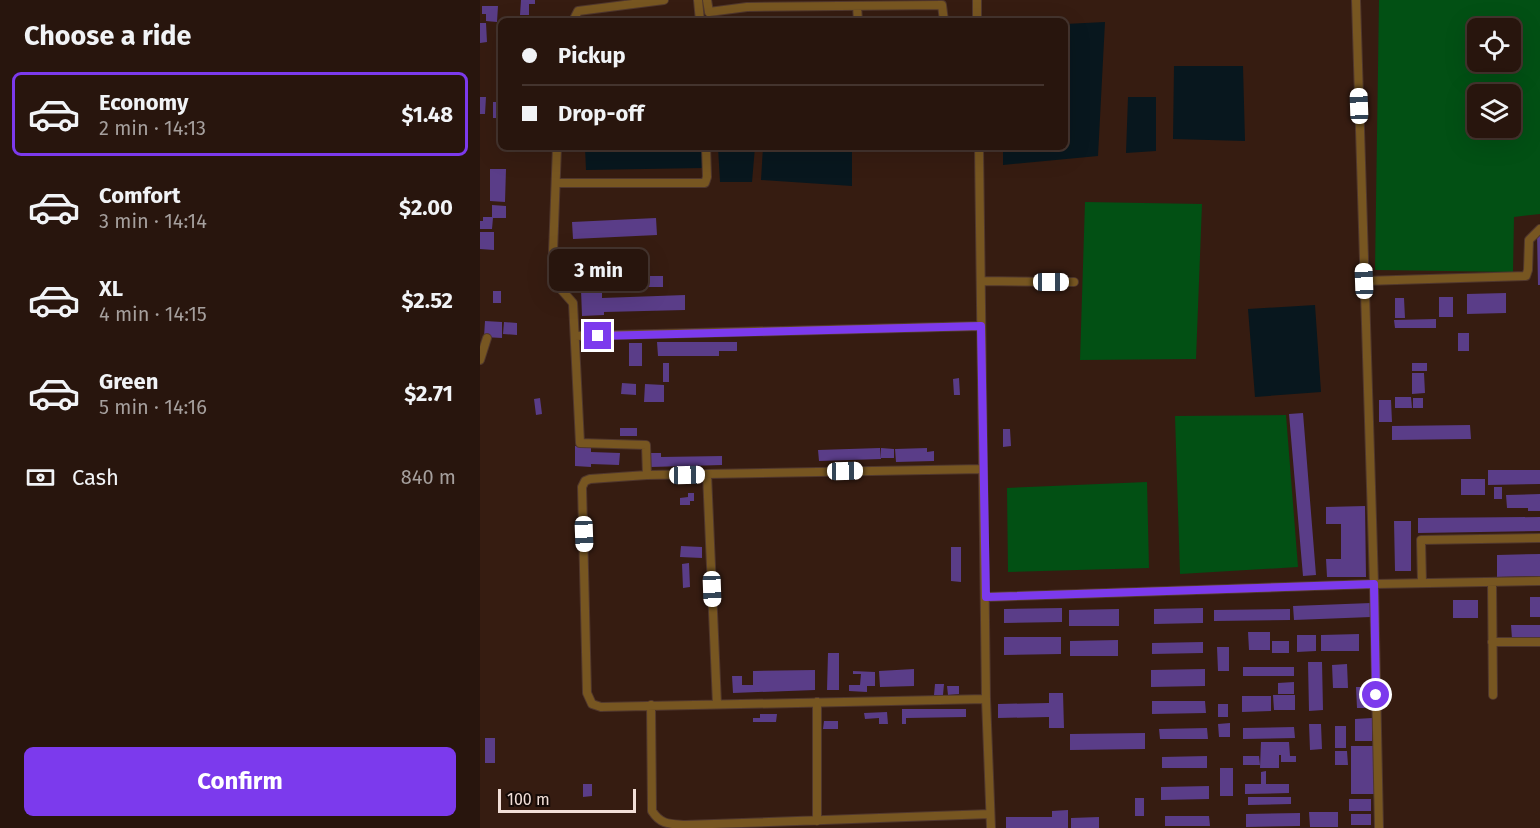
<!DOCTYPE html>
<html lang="en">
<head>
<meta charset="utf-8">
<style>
  body { margin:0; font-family:"Fira Sans",sans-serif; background:#301e16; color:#f1f3f6; height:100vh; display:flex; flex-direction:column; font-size:22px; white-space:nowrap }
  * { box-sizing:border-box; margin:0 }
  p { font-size:20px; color:#a59f9d }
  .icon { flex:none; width:33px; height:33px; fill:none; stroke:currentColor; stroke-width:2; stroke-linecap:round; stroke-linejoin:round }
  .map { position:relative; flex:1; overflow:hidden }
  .sheet { display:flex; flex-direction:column; background:#28150d; width:480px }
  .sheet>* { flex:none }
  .hud { position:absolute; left:18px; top:18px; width:570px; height:132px; border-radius:9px; box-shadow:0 6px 24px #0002,0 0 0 2px #44342e; display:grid; align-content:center; height:132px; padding:0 24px; background:#28150d }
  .controls { position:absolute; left:987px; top:18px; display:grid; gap:12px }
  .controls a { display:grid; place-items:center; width:54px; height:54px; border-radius:9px; background:#28150d; box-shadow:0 6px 24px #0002,0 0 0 2px #44342e; font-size:30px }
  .scale { position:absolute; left:18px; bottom:15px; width:138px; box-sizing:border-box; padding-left:6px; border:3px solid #f2dfd8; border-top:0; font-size:16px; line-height:21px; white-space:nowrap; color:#f2dfd8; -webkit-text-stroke:4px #150a06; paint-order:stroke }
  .end { position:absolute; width:27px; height:27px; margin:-14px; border:8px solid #7c3aed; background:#fff; box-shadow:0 0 0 3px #fff }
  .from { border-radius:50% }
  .bubble { position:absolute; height:42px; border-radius:9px; background:#28150d; box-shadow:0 6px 24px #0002,0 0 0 2px #44342e; font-size:20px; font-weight:700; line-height:42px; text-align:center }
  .car { position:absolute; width:18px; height:36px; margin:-18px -9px; border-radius:8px; box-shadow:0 0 4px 2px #0007; background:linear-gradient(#fff 24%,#345 0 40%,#fff 0 76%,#345 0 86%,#fff 0) }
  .hud b { display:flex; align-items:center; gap:21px; height:57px; font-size:22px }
  .hud b+b { border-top:2px solid #44342e }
  .hud i { width:15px; height:15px; background:#f1f3f6 }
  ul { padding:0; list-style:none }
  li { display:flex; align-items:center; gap:18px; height:84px; margin:0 12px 9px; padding:0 12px; border:3px solid transparent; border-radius:9px }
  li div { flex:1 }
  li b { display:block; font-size:22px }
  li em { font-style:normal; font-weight:700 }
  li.selected { border-color:#7c3aed }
  li>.icon { width:54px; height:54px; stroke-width:1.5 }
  h2 { padding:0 24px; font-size:27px; line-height:72px }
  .pay { display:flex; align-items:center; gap:15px; height:66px; padding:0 24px; font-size:22px }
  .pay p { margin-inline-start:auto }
  .primary-button { display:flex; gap:12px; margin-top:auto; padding:12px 24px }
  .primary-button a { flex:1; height:69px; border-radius:9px; background:#7c3aed; color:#fff; font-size:24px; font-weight:700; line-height:69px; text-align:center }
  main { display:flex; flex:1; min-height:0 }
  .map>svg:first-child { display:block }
</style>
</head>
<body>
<main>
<section class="sheet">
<h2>Choose a ride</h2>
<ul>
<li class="selected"><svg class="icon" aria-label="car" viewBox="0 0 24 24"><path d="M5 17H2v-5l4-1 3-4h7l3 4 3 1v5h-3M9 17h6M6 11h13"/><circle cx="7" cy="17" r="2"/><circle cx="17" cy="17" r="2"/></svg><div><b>Economy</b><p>2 min · 14:13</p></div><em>$1.48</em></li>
<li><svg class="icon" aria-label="car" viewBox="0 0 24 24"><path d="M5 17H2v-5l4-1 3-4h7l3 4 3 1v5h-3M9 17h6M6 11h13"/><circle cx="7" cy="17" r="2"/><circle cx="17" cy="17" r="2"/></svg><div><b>Comfort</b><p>3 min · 14:14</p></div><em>$2.00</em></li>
<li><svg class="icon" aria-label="car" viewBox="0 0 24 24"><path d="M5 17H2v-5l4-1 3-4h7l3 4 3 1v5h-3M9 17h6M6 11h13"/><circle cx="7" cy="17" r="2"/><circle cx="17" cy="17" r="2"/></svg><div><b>XL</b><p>4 min · 14:15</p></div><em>$2.52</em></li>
<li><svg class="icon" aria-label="car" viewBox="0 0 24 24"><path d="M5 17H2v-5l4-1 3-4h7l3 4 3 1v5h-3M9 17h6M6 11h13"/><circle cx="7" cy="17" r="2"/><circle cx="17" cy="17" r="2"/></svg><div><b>Green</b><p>5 min · 14:16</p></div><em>$2.71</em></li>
</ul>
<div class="pay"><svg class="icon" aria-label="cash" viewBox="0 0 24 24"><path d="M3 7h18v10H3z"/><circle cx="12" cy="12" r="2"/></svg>Cash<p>840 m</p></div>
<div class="primary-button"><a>Confirm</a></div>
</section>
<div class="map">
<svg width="1060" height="828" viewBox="0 0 1060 828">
  <rect width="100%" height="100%" fill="#361c11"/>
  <path fill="#025014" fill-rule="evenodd" d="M899 0H1060V214L1034 217 1033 272 895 270ZM1030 28V62H998V28ZM1030 94V128H998V94Z
    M605 202 722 204 716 359 600 360Z
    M806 415 818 567 700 574 695 416Z
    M667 482 669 568 528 572 527 488Z"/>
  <path fill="#08171e" d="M625 22 618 156 523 165V147H585V24Z
    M694 66H763L765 141 693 139Z
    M648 97H676V151L646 153Z
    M105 147H223L224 168 106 170Z
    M238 147H275L272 182H240Z
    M283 147H372V186L281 180Z
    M835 305 841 392 775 397 768 309Z"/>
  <path fill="#5a3d88" d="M41 0H55V4H49V15H40Z
    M2 6H18L17 22 6 21V14H2Z
    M0 23H6L7 42 0 43Z
    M0 97H6L5 114H0Z
    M13 102H21V118H13Z
    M10 169H26L25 202 10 201Z
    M12 205 26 206V218H13L12 229H0V221H3V217H12Z
    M176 218 177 235 93 239 92 222Z
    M1057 231H1060V285H1058Z
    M0 232H14V250L0 249Z
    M151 249V262L110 263V250Z
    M149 276H183V287H149Z
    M101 290H122V298L205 295V310L124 312V315L102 316Z
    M13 291H21V303H13Z
    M1026 293V313L987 314V294Z
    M959 297H973V317H959Z
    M915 298H924L925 318H915Z
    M956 319V328H915L914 320Z
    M5 321 22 322V338L4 337Z
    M24 322 37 323V335L23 334Z
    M978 333H989V351H978Z
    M177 342H257V351H239V356H178Z
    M149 343H162V366H149Z
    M183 363H189V382H183Z
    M932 363H947V371H932Z
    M932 373H944L945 393 932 394Z
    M479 378 480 395H474L473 379Z
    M142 383 156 384V395L141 394Z
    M165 384 184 385V402H164Z
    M915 397H931L932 408H915Z
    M60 398 62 414 56 415 54 399Z
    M933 398H943V408H933Z
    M899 400H911L912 422H899Z
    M823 413 836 575 823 576 809 414Z
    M990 425 991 439 912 440V426Z
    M140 428H157V436H140Z
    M523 429H530L531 446 523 447Z
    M95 446 111 447V452L140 453 139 465 111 464V467L95 466Z
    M400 448 401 459 339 461 338 450Z
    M401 448 414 449V458H401Z
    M447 448V452L454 451V461L416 462 415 449Z
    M171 453H181V457L242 456V465L171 467Z
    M1008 470H1060V484L1008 485Z
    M981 479H1005V495H981Z
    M1014 487H1022V499H1014Z
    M208 493H214V501H210V505H200V498L208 497Z
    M1060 494V511H1048V508H1027L1026 495Z
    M885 506 886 577H847L846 559H861V524H846V507Z
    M1060 517V531L938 533V518Z
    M914 521H931V571H915Z
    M201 546 222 547V558L200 557Z
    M471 547H481V582L471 581Z
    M1060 554V576L1017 577V555Z
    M209 563 210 587 203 588 202 564Z
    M1050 597H1060V617H1050Z
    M973 600H998V618H973Z
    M891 603V617L814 620 813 606Z
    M582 608V622L524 623V609Z
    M723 608V623L674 624V609Z
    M639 609V626H589V610Z
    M810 609V620L734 621V610Z
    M1031 625H1060V638L1032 639Z
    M768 632H790V650H769Z
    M879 634V651H841V635Z
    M817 635H836V651L817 652Z
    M524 637H581V654L524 655Z
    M638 640V656H590V641Z
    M792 641H809V653H792Z
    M723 642V653L672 654V643Z
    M737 647H749V671H738Z
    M348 653H359V690H347Z
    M828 662H842L843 710 829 711Z
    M867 664 868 688H853L852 665Z
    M763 667H814V676H763Z
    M434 669V686L400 687 399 671Z
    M725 669V686L671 687V670Z
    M335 670V690L253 693 252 676H262V685H273V671Z
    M373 671 395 672V686H387V692L369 691V685H380L381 674H373Z
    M814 682V694H798V683Z
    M455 684H464L463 695H454Z
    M467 686H479V694L468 695Z
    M876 687H891L892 708H877Z
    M569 693H583L584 728H569V717L518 718V704L569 703Z
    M793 695H815V710H794Z
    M762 696H791V711L762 712Z
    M672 701H725L726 713 672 714Z
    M738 704H748V717H738Z
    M422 709H486V717L426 718V724H422Z
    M407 712 408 724H399V718L385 719 384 713Z
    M280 714H297L296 722H273V718H280Z
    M892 718V741H875V719Z
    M344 721H358V729H343Z
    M750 723V737H739L738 724Z
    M829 724H841L842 749 830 750Z
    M855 726H866V748H855Z
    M814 727 815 738 763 739V728Z
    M727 728 728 739H680L679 729Z
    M665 733V749L590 750V734Z
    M5 738H15V763H5Z
    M781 742H809L810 756H816V762H801V755H799V768H780Z
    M871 746H894L895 794H871Z
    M855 751H867L868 765H855Z
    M727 756V768H682V757Z
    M763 756H779L780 765H763Z
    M740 768H753V796H740Z
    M786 771V784H809V793L765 794V784H781V772Z
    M103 784H112V796L103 797Z
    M729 786V799L681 800V787Z
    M768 797H811V804L768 805Z
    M655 798H664V816H655Z
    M869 799H891V811H869Z
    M588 810V828H526V817H572V811Z
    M829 812H858V827H830Z
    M820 813V826L766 827V814Z
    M871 814H891V825H871Z
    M685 816H729L730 826H685Z
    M619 817V828H591V818Z"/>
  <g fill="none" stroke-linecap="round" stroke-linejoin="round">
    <g stroke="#50372d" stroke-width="10">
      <path id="minor" d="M218 0 220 21
        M227 0 229 12 267 7 462 5 464 21
        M497 0V21
        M876 0 894 584 899 828
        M377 6 378 21
        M93 21 98 11 184 0
        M77 147 72 279 93 303 100 443 166 445 167 475 503 469
        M499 147 506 699 511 828
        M76 183H225L227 177 226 147
        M501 281 594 282
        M884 281 1046 276 1048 270 1049 240 1060 229
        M95 336 501 326
        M0 360 7 338
        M227 474 237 704
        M167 475 110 479 105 481 102 487 107 693 112 704 121 707 506 699
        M1012 582 1013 695
        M942 583 941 540 1060 538
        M506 597 894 584 1060 581
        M1012 642H1060
        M171 705 172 811C181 825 190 824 205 825L510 814
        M337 821V702"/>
    </g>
    <use href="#minor" stroke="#775621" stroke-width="8"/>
  </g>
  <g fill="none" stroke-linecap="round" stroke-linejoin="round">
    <path stroke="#7c3aed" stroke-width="8" d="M118 336 501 326 506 597 894 584 896 695"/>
  </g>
</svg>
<div class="controls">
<a><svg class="icon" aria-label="locate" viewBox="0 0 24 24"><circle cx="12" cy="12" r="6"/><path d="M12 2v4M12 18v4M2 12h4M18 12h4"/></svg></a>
<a><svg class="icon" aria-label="layers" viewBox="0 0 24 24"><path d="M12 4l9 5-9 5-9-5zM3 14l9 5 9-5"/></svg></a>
</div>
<div class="scale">100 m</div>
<i class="end from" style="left:896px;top:695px"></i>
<i class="end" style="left:118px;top:336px"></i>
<div class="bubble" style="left:69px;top:249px;width:99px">3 min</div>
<i class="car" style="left:879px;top:106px;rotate:358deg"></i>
<i class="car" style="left:884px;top:281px;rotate:358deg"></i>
<i class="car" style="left:571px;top:282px;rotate:90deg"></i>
<i class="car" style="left:365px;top:471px;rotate:89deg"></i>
<i class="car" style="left:207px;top:475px;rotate:89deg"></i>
<i class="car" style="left:104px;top:534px;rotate:178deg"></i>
<i class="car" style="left:232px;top:589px;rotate:178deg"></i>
<div class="hud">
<b><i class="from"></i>Pickup</b>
<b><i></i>Drop-off</b>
</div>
</div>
</main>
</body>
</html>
